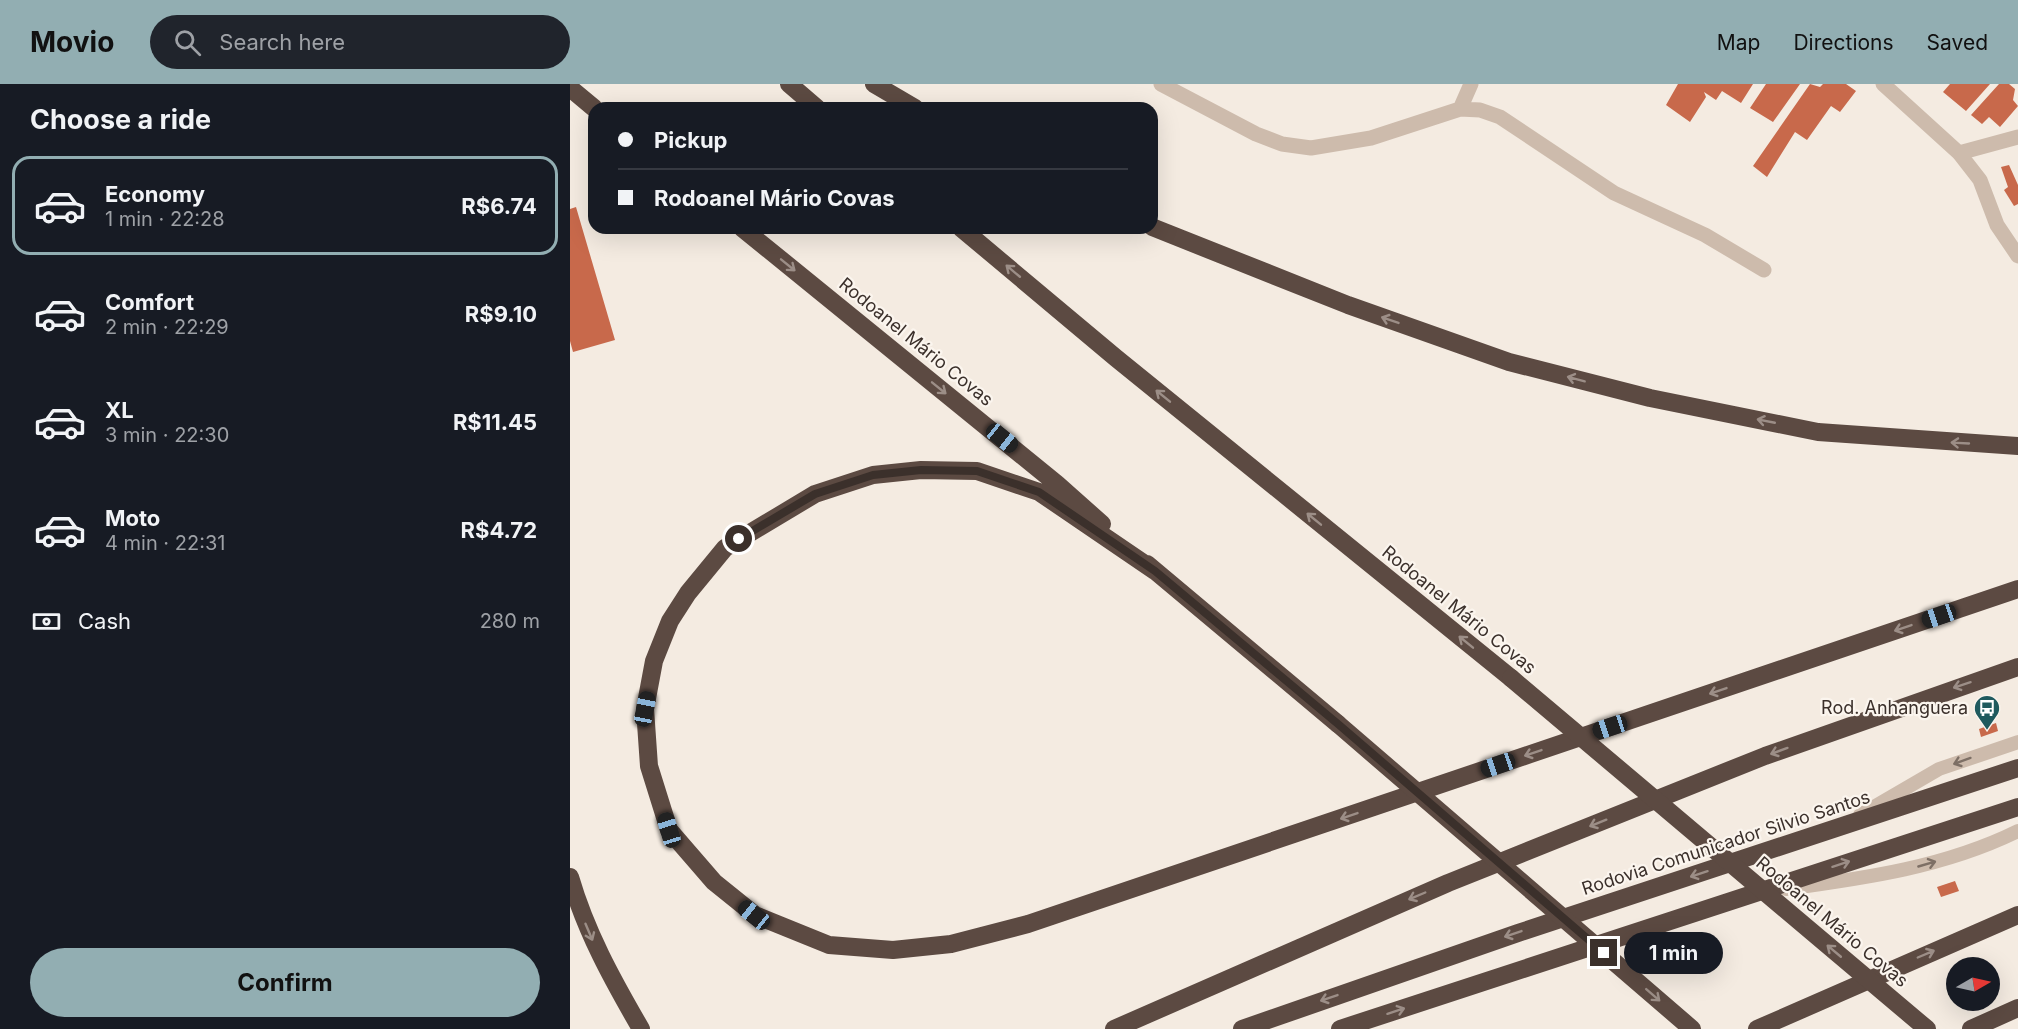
<!DOCTYPE html>
<html lang="en">
<head>
<meta charset="utf-8">
<style>
  body { margin:0; font-family:Inter,sans-serif; background:#20242c; color:#f1f3f6; height:100vh; display:flex; flex-direction:column; font-size:22px; white-space:nowrap }
  * { box-sizing:border-box; margin:0 }
  p { font-size:20px; color:#9ea1a6 }
  .icon { flex:none; width:33px; height:33px; fill:none; stroke:currentColor; stroke-width:2; stroke-linecap:round; stroke-linejoin:round }
  .map { position:relative; flex:1; overflow:hidden }
  .drawer { display:flex; flex-direction:column; background:#171b24; width:570px }
  .drawer>* { flex:none }
  .guide { position:absolute; left:18px; top:18px; width:570px; height:132px; border-radius:18px; box-shadow:0 6px 24px #0002; display:grid; align-content:center; height:132px; padding:0 30px; background:#171b24 }
  .needle { width:39px; rotate:81deg }
  .fabs { position:absolute; left:1376px; top:873px; display:grid; gap:12px }
  .fabs a { display:grid; place-items:center; width:54px; height:54px; border-radius:50%; background:#171b24; box-shadow:0 6px 24px #0002; font-size:30px }
  .end { position:absolute; width:27px; height:27px; margin:-14px; border:8px solid #3b302b; background:#fff; box-shadow:0 0 0 3px #fff }
  .from { border-radius:50% }
  .bubble { position:absolute; height:42px; border-radius:21px; background:#171b24; box-shadow:0 6px 24px #0002; font-size:20px; font-weight:700; line-height:42px; text-align:center }
  .car { position:absolute; width:18px; height:36px; margin:-18px -9px; border-radius:8px; box-shadow:0 0 4px 2px #0007; background:linear-gradient(#222 24%,#8ab4d8 0 40%,#222 0 76%,#8ab4d8 0 86%,#222 0) }
  .guide b { display:flex; align-items:center; gap:21px; height:57px; font-size:22px }
  .guide b+b { border-top:2px solid #363941 }
  .guide i { width:15px; height:15px; background:#f1f3f6 }
  ul { padding:0; list-style:none }
  li { display:flex; align-items:center; gap:18px; height:99px; margin:0 12px 9px; padding:0 18px; border:3px solid transparent; border-radius:18px }
  li div { flex:1 }
  li b { display:block; font-size:22px }
  li em { font-style:normal; font-weight:700 }
  li.selected { border-color:#92aeb2 }
  li>.icon { width:54px; height:54px; stroke-width:1.5 }
  h2 { padding:0 30px; font-size:27px; line-height:72px }
  .pay { display:flex; align-items:center; gap:15px; height:66px; padding:0 30px; font-size:22px }
  .pay p { margin-inline-start:auto }
  .cta { display:flex; gap:12px; margin-top:auto; padding:12px 30px }
  .cta a { flex:1; height:69px; border-radius:36px; background:#92aeb2; color:#111; font-size:24px; font-weight:700; line-height:69px; text-align:center }
  header { display:flex; align-items:center; gap:36px; box-sizing:border-box; height:84px; padding:0 30px; background:#92aeb2; color:#111 }
  header strong { font-size:28px }
  nav { display:flex; gap:33px; margin-inline-start:auto; font-size:21px }
  .search { width:420px; height:54px; background:#20242c; display:flex; align-items:center; gap:15px; box-sizing:border-box; padding:0 21px; border-radius:33px; color:#9ea1a6; font-size:22px }
  main { display:flex; flex:1; min-height:0 }
  .map>svg:first-child { display:block }
</style>
</head>
<body>
<header>
<strong>Movio</strong>
<div class="search"><svg class="icon" aria-label="search" viewBox="0 0 24 24"><circle cx="10" cy="10" r="6"/><path d="M15 15l6 6"/></svg>Search here</div>
<nav><a>Map</a><a>Directions</a><a>Saved</a></nav>
</header>
<main>
<section class="drawer">
<h2>Choose a ride</h2>
<ul>
<li class="selected"><svg class="icon" aria-label="car" viewBox="0 0 24 24"><path d="M5 17H2v-5l4-1 3-4h7l3 4 3 1v5h-3M9 17h6M6 11h13"/><circle cx="7" cy="17" r="2"/><circle cx="17" cy="17" r="2"/></svg><div><b>Economy</b><p>1 min · 22:28</p></div><em>R$6.74</em></li>
<li><svg class="icon" aria-label="car" viewBox="0 0 24 24"><path d="M5 17H2v-5l4-1 3-4h7l3 4 3 1v5h-3M9 17h6M6 11h13"/><circle cx="7" cy="17" r="2"/><circle cx="17" cy="17" r="2"/></svg><div><b>Comfort</b><p>2 min · 22:29</p></div><em>R$9.10</em></li>
<li><svg class="icon" aria-label="car" viewBox="0 0 24 24"><path d="M5 17H2v-5l4-1 3-4h7l3 4 3 1v5h-3M9 17h6M6 11h13"/><circle cx="7" cy="17" r="2"/><circle cx="17" cy="17" r="2"/></svg><div><b>XL</b><p>3 min · 22:30</p></div><em>R$11.45</em></li>
<li><svg class="icon" aria-label="car" viewBox="0 0 24 24"><path d="M5 17H2v-5l4-1 3-4h7l3 4 3 1v5h-3M9 17h6M6 11h13"/><circle cx="7" cy="17" r="2"/><circle cx="17" cy="17" r="2"/></svg><div><b>Moto</b><p>4 min · 22:31</p></div><em>R$4.72</em></li>
</ul>
<div class="pay"><svg class="icon" aria-label="cash" viewBox="0 0 24 24"><path d="M3 7h18v10H3z"/><circle cx="12" cy="12" r="2"/></svg>Cash<p>280 m</p></div>
<div class="cta"><a>Confirm</a></div>
</section>
<div class="map">
<svg width="1448" height="945" viewBox="0 0 1448 945">
  <rect width="100%" height="100%" fill="#f4ebe1"/>
  <path fill="#c8694b" d="M1108 0H1183L1171 19 1152 7 1146 16 1134 8 1136 13 1120 38 1096 21Z
    M1196 0H1230L1203 38 1180 24Z
    M1240 0 1250 3 1253 0H1276L1286 7 1270 28 1261 22 1237 56 1225 48 1197 93 1183 82Z
    M1380 0H1420L1396 27 1373 8Z
    M1429 0H1439L1445 5 1443 16 1448 22 1430 43 1419 33 1412 40 1401 31Z
    M1439 81 1448 101V120L1444 122 1434 106 1438 103 1431 83Z
    M6 123 45 256 3 268 0 257V125Z
    M1426 639 1428 647 1411 653 1409 645Z
    M1385 797 1389 807 1371 813 1367 803Z"/>
  <g fill="none" stroke-linecap="round" stroke-linejoin="round">
    <path stroke="#cdbbac" stroke-width="14" d="M1290 731 1369 685 1448 658
      M1216 805C1296 794 1375 783 1448 747"/>
    <path stroke="#cdbbac" stroke-width="15" d="M591 0 686 50 712 60 741 64 801 54 890 25 910 26 930 33 1044 109 1135 151 1194 186
      M1313 0 1389 69 1410 96 1427 141 1448 172
      M890 25 901 0
      M1389 69 1448 53"/>
    <path stroke="#5c4a42" stroke-width="18" d="M219 0 247 24
      M304 0 345 24
      M0 4 24 24
      M582 143 778 221 939 278 1080 314 1248 348 1448 362
      M172 144 487 400 532 440
      M391 144 546 274 941 594
      M577 480 768 640
      M585 487 469 408 407 387 351 386 303 391 245 410 155 464 118 509 100 537 84 577 75 625 79 682 99 746 144 798 185 831 259 861 323 866 381 860 458 840 1448 505
      M0 793C16 848 42 895 71 945
      M544 945 878 799 1195 672 1448 583
      M672 945 948 849 1448 684
      M770 945 1448 723
      M1187 945 1448 831
      M1401 945 1448 924"/>
    <path stroke="#5c4a42" stroke-width="18" d="M941 594 1357 945
      M768 640 1122 945"/>
  </g>
  <defs><path id="oneway-shaft" d="M-6 0H5M1.5-3L5.5 0L1.5 3" fill="none" stroke-width="1.6" stroke-linecap="round" stroke-linejoin="round" transform="scale(1.5)"/></defs>
  <g stroke="#9c8e87">
    <use href="#oneway-shaft" transform="translate(218 181) rotate(39)"/>
    <use href="#oneway-shaft" transform="translate(443 187) rotate(-140)"/>
    <use href="#oneway-shaft" transform="translate(820 236) rotate(-161)"/>
    <use href="#oneway-shaft" transform="translate(1006 295) rotate(-165)"/>
    <use href="#oneway-shaft" transform="translate(369 304) rotate(39)"/>
    <use href="#oneway-shaft" transform="translate(593 312) rotate(-141)"/>
    <use href="#oneway-shaft" transform="translate(1196 337) rotate(-169)"/>
    <use href="#oneway-shaft" transform="translate(1390 359) rotate(-177)"/>
    <use href="#oneway-shaft" transform="translate(744 435) rotate(-141)"/>
    <use href="#oneway-shaft" transform="translate(1333 544) rotate(161)"/>
    <use href="#oneway-shaft" transform="translate(896 558) rotate(-141)"/>
    <use href="#oneway-shaft" transform="translate(1392 601) rotate(162)"/>
    <use href="#oneway-shaft" transform="translate(1148 607) rotate(161)"/>
    <use href="#oneway-shaft" transform="translate(1209 667) rotate(160)"/>
    <use href="#oneway-shaft" transform="translate(963 669) rotate(161)"/>
    <use href="#oneway-shaft" transform="translate(779 732) rotate(161)"/>
    <use href="#oneway-shaft" transform="translate(1028 739) rotate(158)"/>
    <use href="#oneway-shaft" transform="translate(1271 780) rotate(-18)"/>
    <use href="#oneway-shaft" transform="translate(1129 790) rotate(162)"/>
    <use href="#oneway-shaft" transform="translate(847 812) rotate(157)"/>
    <use href="#oneway-shaft" transform="translate(19 848) rotate(67)"/>
    <use href="#oneway-shaft" transform="translate(943 850) rotate(161)"/>
    <use href="#oneway-shaft" transform="translate(1264 867) rotate(-140)"/>
    <use href="#oneway-shaft" transform="translate(1356 870) rotate(-23)"/>
    <use href="#oneway-shaft" transform="translate(1083 911) rotate(41)"/>
    <use href="#oneway-shaft" transform="translate(759 914) rotate(161)"/>
    <use href="#oneway-shaft" transform="translate(826 927) rotate(-18)"/>
  </g>
  <g stroke="#7d6f65">
    <use href="#oneway-shaft" transform="translate(1392 677) rotate(160)"/>
    <use href="#oneway-shaft" transform="translate(1357 780) rotate(-16)"/>
  </g>
  <g fill="none" stroke-linecap="round" stroke-linejoin="round">
    <path stroke="#3b302b" stroke-width="8" d="M169 455 245 410 303 391 351 386 407 387 469 408 585 487 768 640 1034 869"/>
  </g>
  <defs>
    <g id="bus-pin" transform="scale(1.35)"><path d="M0 17L-7.5 6A9.5 9.5 0 1 1 7.5 6Z" fill="#1f5a5e" stroke="#fbf5ee"/><path d="M-5-6H5V4H4V6H2V4H-2V6H-4V4H-5ZM-3.5-4V0h7V-4ZM-3.5 1.2v1.5H-2V1.2ZM2 1.2v1.5H3.5V1.2Z" fill="#fff"/></g>
  </defs>
  <g fill-rule="evenodd">
    <use href="#bus-pin" x="1417" y="624"/>
  </g>
  <g text-anchor="middle" stroke-width="4.5" stroke-linejoin="round" paint-order="stroke">
    <g font-size="18" fill="#3b302b" stroke="#fbf5ee">
      <text transform="translate(346 258) rotate(39)" y="6">Rodoanel Mário Covas</text>
      <text transform="translate(889 526) rotate(39)" y="6">Rodoanel Mário Covas</text>
      <text transform="translate(1156 759) rotate(-18)" y="6">Rodovia Comunicador Silvio Santos</text>
      <text transform="translate(1262 838) rotate(40)" y="6">Rodoanel Mário Covas</text>
    </g>
    <g font-size="18" fill="#3b302b" stroke="#fbf5ee" text-anchor="end">
      <text x="1398" y="630">Rod. Anhanguera</text>
    </g>
  </g>
</svg>
<div class="fabs">
<a><svg class="needle" viewBox="-14 -14 28 28"><path d="M0-13l5 13h-10z" fill="#e53935"/><path d="M0 13l5-13h-10z" fill="#9ea1a6"/></svg></a>
</div>
<i class="end from" style="left:169px;top:455px"></i>
<i class="end" style="left:1034px;top:869px"></i>
<div class="bubble" style="left:1054px;top:848px;width:99px">1 min</div>
<i class="car" style="left:432px;top:354px;rotate:129deg"></i>
<i class="car" style="left:1369px;top:532px;rotate:251deg"></i>
<i class="car" style="left:75px;top:625px;rotate:11deg"></i>
<i class="car" style="left:1040px;top:643px;rotate:252deg"></i>
<i class="car" style="left:928px;top:681px;rotate:251deg"></i>
<i class="car" style="left:99px;top:746px;rotate:343deg"></i>
<i class="car" style="left:184px;top:831px;rotate:309deg"></i>
<div class="guide">
<b><i class="from"></i>Pickup</b>
<b><i></i>Rodoanel Mário Covas</b>
</div>
</div>
</main>
</body>
</html>
